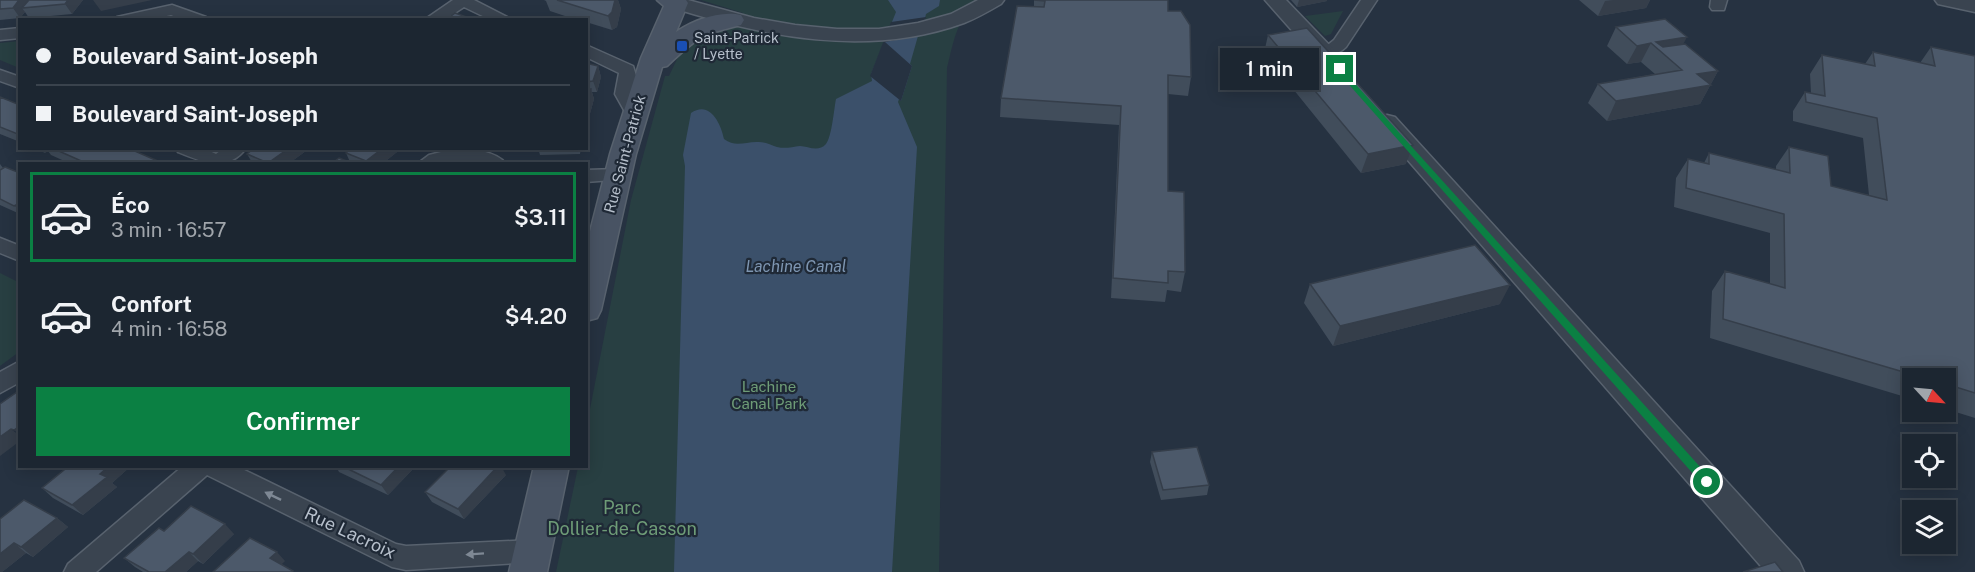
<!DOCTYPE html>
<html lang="fr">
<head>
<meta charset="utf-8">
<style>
  body { margin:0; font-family:"Public Sans",sans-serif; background:#252e39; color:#f1f3f6; height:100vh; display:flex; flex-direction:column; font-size:22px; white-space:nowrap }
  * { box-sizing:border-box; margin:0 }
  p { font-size:20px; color:#a0a5ab }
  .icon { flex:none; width:33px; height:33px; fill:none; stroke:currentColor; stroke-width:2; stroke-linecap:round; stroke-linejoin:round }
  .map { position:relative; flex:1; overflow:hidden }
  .panel { position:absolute; left:18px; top:162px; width:570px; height:306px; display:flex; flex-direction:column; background:#1c2631; border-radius:0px; box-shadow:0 3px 15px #0003,0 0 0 2px #3a434d }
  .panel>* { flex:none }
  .top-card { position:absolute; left:18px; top:18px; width:570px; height:132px; border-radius:0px; box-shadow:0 3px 15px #0003,0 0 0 2px #3a434d; display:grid; align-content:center; height:132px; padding:0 18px; background:#1c2631 }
  .needle { width:39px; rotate:116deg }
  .buttons { position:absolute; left:1902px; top:368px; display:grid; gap:12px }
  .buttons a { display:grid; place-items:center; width:54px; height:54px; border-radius:0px; background:#1c2631; box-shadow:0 3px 15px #0003,0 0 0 2px #3a434d; font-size:30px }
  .end { position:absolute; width:27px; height:27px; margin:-14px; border:8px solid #0b8043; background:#fff; box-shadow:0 0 0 3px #fff }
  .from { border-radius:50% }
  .bubble { position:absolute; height:42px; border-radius:0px; background:#1c2631; box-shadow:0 3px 15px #0003,0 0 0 2px #3a434d; font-size:20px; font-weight:600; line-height:42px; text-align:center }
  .top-card b { display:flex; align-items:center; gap:21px; height:57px; font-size:22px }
  .top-card b+b { border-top:2px solid #3a434d }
  .top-card i { width:15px; height:15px; background:#f1f3f6 }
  ul { padding:10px 0 0; list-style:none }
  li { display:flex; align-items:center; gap:18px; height:90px; margin:0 12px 9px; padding:0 6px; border:3px solid transparent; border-radius:0px }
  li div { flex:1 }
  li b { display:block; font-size:22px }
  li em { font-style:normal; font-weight:600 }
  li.selected { border-color:#0b8043 }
  li>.icon { width:54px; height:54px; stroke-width:1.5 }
  .primary-button { display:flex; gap:12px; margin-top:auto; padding:12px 18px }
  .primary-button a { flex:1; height:69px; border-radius:0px; background:#0b8043; color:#fff; font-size:24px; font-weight:600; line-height:69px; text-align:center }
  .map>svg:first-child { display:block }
</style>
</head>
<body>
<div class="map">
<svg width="1975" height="572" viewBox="0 0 1975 572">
  <rect width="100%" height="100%" fill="#263241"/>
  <path fill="#283f42" d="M701 0H980C958 13 953 44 947 68L939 572H556L578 467 586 466 587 424 631 200 665 76H669L681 51H685L688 47 684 46 721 27 731 28 743 13Z
    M1343 11 1331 34 1325 36 1305 16Z
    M19 41V68L0 60V43Z
    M0 273 20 283 19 352 0 366Z"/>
  <path fill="#3b506a" d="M888 0H940L939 6 926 14 921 35 918 36 910 64 912 66 901 101 899 99 898 102 917 147 892 572H674L685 166 683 155 691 113C710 100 721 124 724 139 736 148 746 141 759 142 766 142 771 145 777 147 785 149 792 147 800 146 808 146 818 153 826 144 832 136 834 109 836 99L872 81 871 74 896 12Z"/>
  <path fill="#263241" d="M926 17 921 35 885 42 912 66 901 101 870 76 891 22Z"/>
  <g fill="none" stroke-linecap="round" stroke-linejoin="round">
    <g stroke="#58626e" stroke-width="3">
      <path id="minor" d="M453 0H474L513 20H491L464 7 444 20H424Z
        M1361 0H1377L1346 47C1339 54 1327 57 1317 55L1315 51 1317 47 1329 44 1334 40Z
        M1711 0H1727L1724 10H1712L1710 7Z
        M172 5 206 17 208 20H183L171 15 149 20H115L117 17Z
        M20 28V38L0 40V30Z
        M586 45 633 66 637 79 633 94 644 115 641 119H629L615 94 619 73 586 57Z
        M0 70 20 77V88L0 81Z
        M176 148H203L216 154 224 148H246C228 173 202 162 178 152Z
        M453 149C468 148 497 151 506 164H478L462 160 442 164H417L429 155Z
        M618 169 625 171 627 175 625 179 586 182V170Z
        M0 238 20 246V261L0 253Z
        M20 361V382L0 393V372Z
        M183 466H236L396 544 406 546 533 540 542 543 546 551 542 559 533 562 406 570 392 567 207 475 96 572H64L68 564Z"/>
    </g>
    <g stroke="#58626e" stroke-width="3">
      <path id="tertiary" d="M669 0H688L754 18 795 25 837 29H879L918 23 951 14 978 0H1004L1001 4C989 11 977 18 964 23 867 58 765 37 670 7L667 3Z
        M1265 0H1286L1335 51 1338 56 1335 61 1327 62 1319 61Z
        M1935 0H1975V12L1938 4Z
        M1387 115 1395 117 1799 561 1804 572H1766L1379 127 1375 122 1379 117Z"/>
    </g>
    <g stroke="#58626e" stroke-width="3">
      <path id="secondary" d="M657 0H686L688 3 676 32C693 20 721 10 741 15L744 20 741 25C700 35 698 37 667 66L662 67 636 154 601 310 597 318 586 321V247L610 154 641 58 664 6Z
        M534 466H569L547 572H509Z"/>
    </g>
    <use href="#minor" fill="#3a4450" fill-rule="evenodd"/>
    <use href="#tertiary" fill="#3a4450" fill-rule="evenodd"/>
    <use href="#secondary" fill="#485363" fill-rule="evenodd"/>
  </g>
  <path fill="#414d5b" d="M0 0H83L72 14 29 18 25 12 20 18 0 20Z
    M544 0H618L621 9 617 27 612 30 586 22V20H577L550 11 546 1Z
    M1034 0 1168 11 1191 77 1188 96 1168 94V191L1185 272 1181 292 1167 290 1165 302 1111 298 1119 125 1000 117 1001 98 1034 7Z
    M1291 0H1327V1L1297 7Z
    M1579 0H1650L1646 8 1598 16Z
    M1616 27 1683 44 1718 71 1700 104 1607 121 1588 103 1598 84 1655 74 1641 62 1627 64 1607 46Z
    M1268 35 1406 164 1361 173 1264 53Z
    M1931 47 1975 56V418L1946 409V378H1912V399L1710 338 1712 291 1725 271 1770 284V233L1674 207 1676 178 1688 159 1704 163 1709 153 1776 170V166L1789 147 1831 186 1869 195 1863 138 1793 121V111L1805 92 1811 93 1810 74 1822 55 1865 64 1873 52 1920 63Z
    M586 63 598 66 601 77 597 92H592L594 99 588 121H586Z
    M0 97 20 105V142L0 134Z
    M35 148H128L161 164H71L51 155 48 151 45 153Z
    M254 148H310L288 164H253L247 154Z
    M352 148H402L382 164H331L350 162 346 153Z
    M538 148H581L580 154 540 155Z
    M0 164 3 168 20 173V214L0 205Z
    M1310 284 1500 304 1333 346 1304 303Z
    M1152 452 1209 485 1207 495 1161 500 1150 462Z
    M69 466H131L112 483 117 487 83 515 53 498 42 488Z
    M336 466H416L388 495 339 472Z
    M506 475 464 519 432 502 425 492Z
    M24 500 57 518 68 527 33 557 26 553 2 572Z
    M164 531 234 534 203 564 198 561 186 572H143L135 567 124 558Z"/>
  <path fill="#353e4a" d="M19 0H29L22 8 25 12 20 18 13 8Z
    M68 0H83L72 14 65 4Z
    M93 0H152L101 11Z
    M615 0H618L621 9 617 27 612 30 608 16Z
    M1299 0H1327V1L1297 7Z
    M1613 0H1650L1646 8 1598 16 1605 1Z
    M1687 37 1677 56 1667 57 1656 42Z
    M1651 43 1641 62 1627 64 1637 46Z
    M598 66 601 77 597 92 593 81Z
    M1718 71 1700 104 1607 121 1616 101 1697 74Z
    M591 89 594 99 588 121 586 115V105Z
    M1413 145 1406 164 1361 173 1368 154Z
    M42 148H46L48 151 45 153Z
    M289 148H310L288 164H269L268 163Z
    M383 148H402L382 164H367L366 161Z
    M1510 285 1500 304 1333 346 1340 326Z
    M20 426V435L14 430Z
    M11 429 20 436V441L0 456V437Z
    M109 466H131L112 483 117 487 83 515 72 505 100 474Z
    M399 466H416L388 495 381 485Z
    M498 466H501L506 475 464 519 458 509Z
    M57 518 68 527 33 557 21 547Z
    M225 524 234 534 203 564 193 554Z
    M14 543 26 553 2 572H0V554Z
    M189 552 198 561 186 572H165Z
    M277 552 285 561 279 567 270 558Z"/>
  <path fill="#4c596a" stroke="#353e4a" stroke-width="1.5" d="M0 0H19L13 8 0 9Z
    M29 0H68L65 4 22 8Z
    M557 0H615L612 12 608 16Z
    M1034 0H1168V11H1181L1190 25 1191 77 1168 75V191L1184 192 1185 272 1168 271V283L1113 278 1121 106 1001 98 1017 6 1044 7 1045 1Z
    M455 13 475 20H446Z
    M1665 19 1687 37 1656 42 1663 47 1685 44 1718 71 1697 74 1711 85 1616 101 1598 84 1682 70 1651 43 1637 46 1616 27Z
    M1307 28 1413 145 1368 154 1268 35Z
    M1931 47 1975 56V393L1946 384V378H1924L1723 319 1725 271 1785 288 1784 214 1686 188 1688 159 1709 164V153L1790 173 1789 147 1828 156 1831 186 1887 200 1877 118 1806 102 1805 92 1825 96 1822 55 1875 66 1873 52 1935 66Z
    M586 63 598 66 593 81 586 82Z
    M586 89H591L586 105Z
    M0 97 20 105V135L0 127Z
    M52 148H128L160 162 157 164H88Z
    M254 148H289L268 163 247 154Z
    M352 148H383L366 161 346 153Z
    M339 158 354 164H331Z
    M5 167 20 173V208L16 206 18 204 14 206 0 199V170Z
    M1475 245 1510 285 1340 326 1310 284Z
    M20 390V426L14 430 11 429 0 437V404Z
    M1197 447 1209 485 1163 490 1152 452Z
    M69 466H109L100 474 107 477 72 505 42 488Z
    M342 466H399L381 485Z
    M451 466H498L458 509 425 492Z
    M24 500 57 518 21 547 14 543 0 554V519Z
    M191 506 225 524 193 554 189 552 165 572H149L124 558 159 528 164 531Z
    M250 538 277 552 270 558 293 571 292 572H213Z
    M1775 562 1783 572H1743Z"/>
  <defs><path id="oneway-solid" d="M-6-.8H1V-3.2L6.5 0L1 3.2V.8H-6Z" transform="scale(1.5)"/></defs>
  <g fill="#7e8894">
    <use href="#oneway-solid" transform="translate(273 496) rotate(-154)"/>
    <use href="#oneway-solid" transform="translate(475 554) rotate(176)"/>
  </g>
  <path fill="#0b8043" d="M1340 67 1711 479V485H1703L1337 71V68Z"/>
  <rect fill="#1a4fb4" stroke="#1f2936" stroke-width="2" x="676" y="40" width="12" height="12" rx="3"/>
  <g text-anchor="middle" stroke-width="4.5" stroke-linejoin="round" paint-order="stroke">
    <g font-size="14" fill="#b6bfcb" stroke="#1f2936" text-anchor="start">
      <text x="694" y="43">Saint-Patrick<tspan x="694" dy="16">/ Lyette</tspan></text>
    </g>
    <g font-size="15" fill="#b6bfcb" stroke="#1f2936">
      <text transform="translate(625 154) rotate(-75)" y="5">Rue Saint-Patrick</text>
    </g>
    <g font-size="15" fill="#6e9c77" stroke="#1f2936">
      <text x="769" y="392">Lachine<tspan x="769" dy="17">Canal Park</tspan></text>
    </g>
    <g font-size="16" font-style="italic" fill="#7e96b2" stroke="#1f2936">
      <text x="796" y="272">Lachine Canal</text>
    </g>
    <g font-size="18" fill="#6e9c77" stroke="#1f2936">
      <text x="622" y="514">Parc<tspan x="622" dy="21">Dollier-de-Casson</tspan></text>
    </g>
    <g font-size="18" fill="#b6bfcb" stroke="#1f2936">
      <text transform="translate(350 533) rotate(25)" y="6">Rue Lacroix</text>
    </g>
  </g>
</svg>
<div class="buttons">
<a><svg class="needle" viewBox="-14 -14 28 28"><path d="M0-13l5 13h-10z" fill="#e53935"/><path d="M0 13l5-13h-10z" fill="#a0a5ab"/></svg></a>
<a><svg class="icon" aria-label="locate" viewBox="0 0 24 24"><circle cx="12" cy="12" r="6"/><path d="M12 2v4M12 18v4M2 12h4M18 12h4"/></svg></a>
<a><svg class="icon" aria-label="layers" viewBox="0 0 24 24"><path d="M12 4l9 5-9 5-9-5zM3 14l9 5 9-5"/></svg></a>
</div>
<i class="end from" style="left:1707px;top:482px"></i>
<i class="end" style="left:1340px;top:69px"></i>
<div class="bubble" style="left:1220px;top:48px;width:99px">1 min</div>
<div class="top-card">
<b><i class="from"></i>Boulevard Saint-Joseph</b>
<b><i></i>Boulevard Saint-Joseph</b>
</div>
<section class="panel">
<ul>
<li class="selected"><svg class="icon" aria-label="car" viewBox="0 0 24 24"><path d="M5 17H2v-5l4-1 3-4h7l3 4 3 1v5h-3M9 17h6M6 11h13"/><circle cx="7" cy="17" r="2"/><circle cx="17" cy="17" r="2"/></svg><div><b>Éco</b><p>3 min · 16:57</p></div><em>$3.11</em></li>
<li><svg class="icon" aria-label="car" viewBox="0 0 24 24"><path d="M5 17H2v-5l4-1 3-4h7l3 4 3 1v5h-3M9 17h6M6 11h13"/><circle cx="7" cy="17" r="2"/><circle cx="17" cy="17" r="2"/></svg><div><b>Confort</b><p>4 min · 16:58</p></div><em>$4.20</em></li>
</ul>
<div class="primary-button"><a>Confirmer</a></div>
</section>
</div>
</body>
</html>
